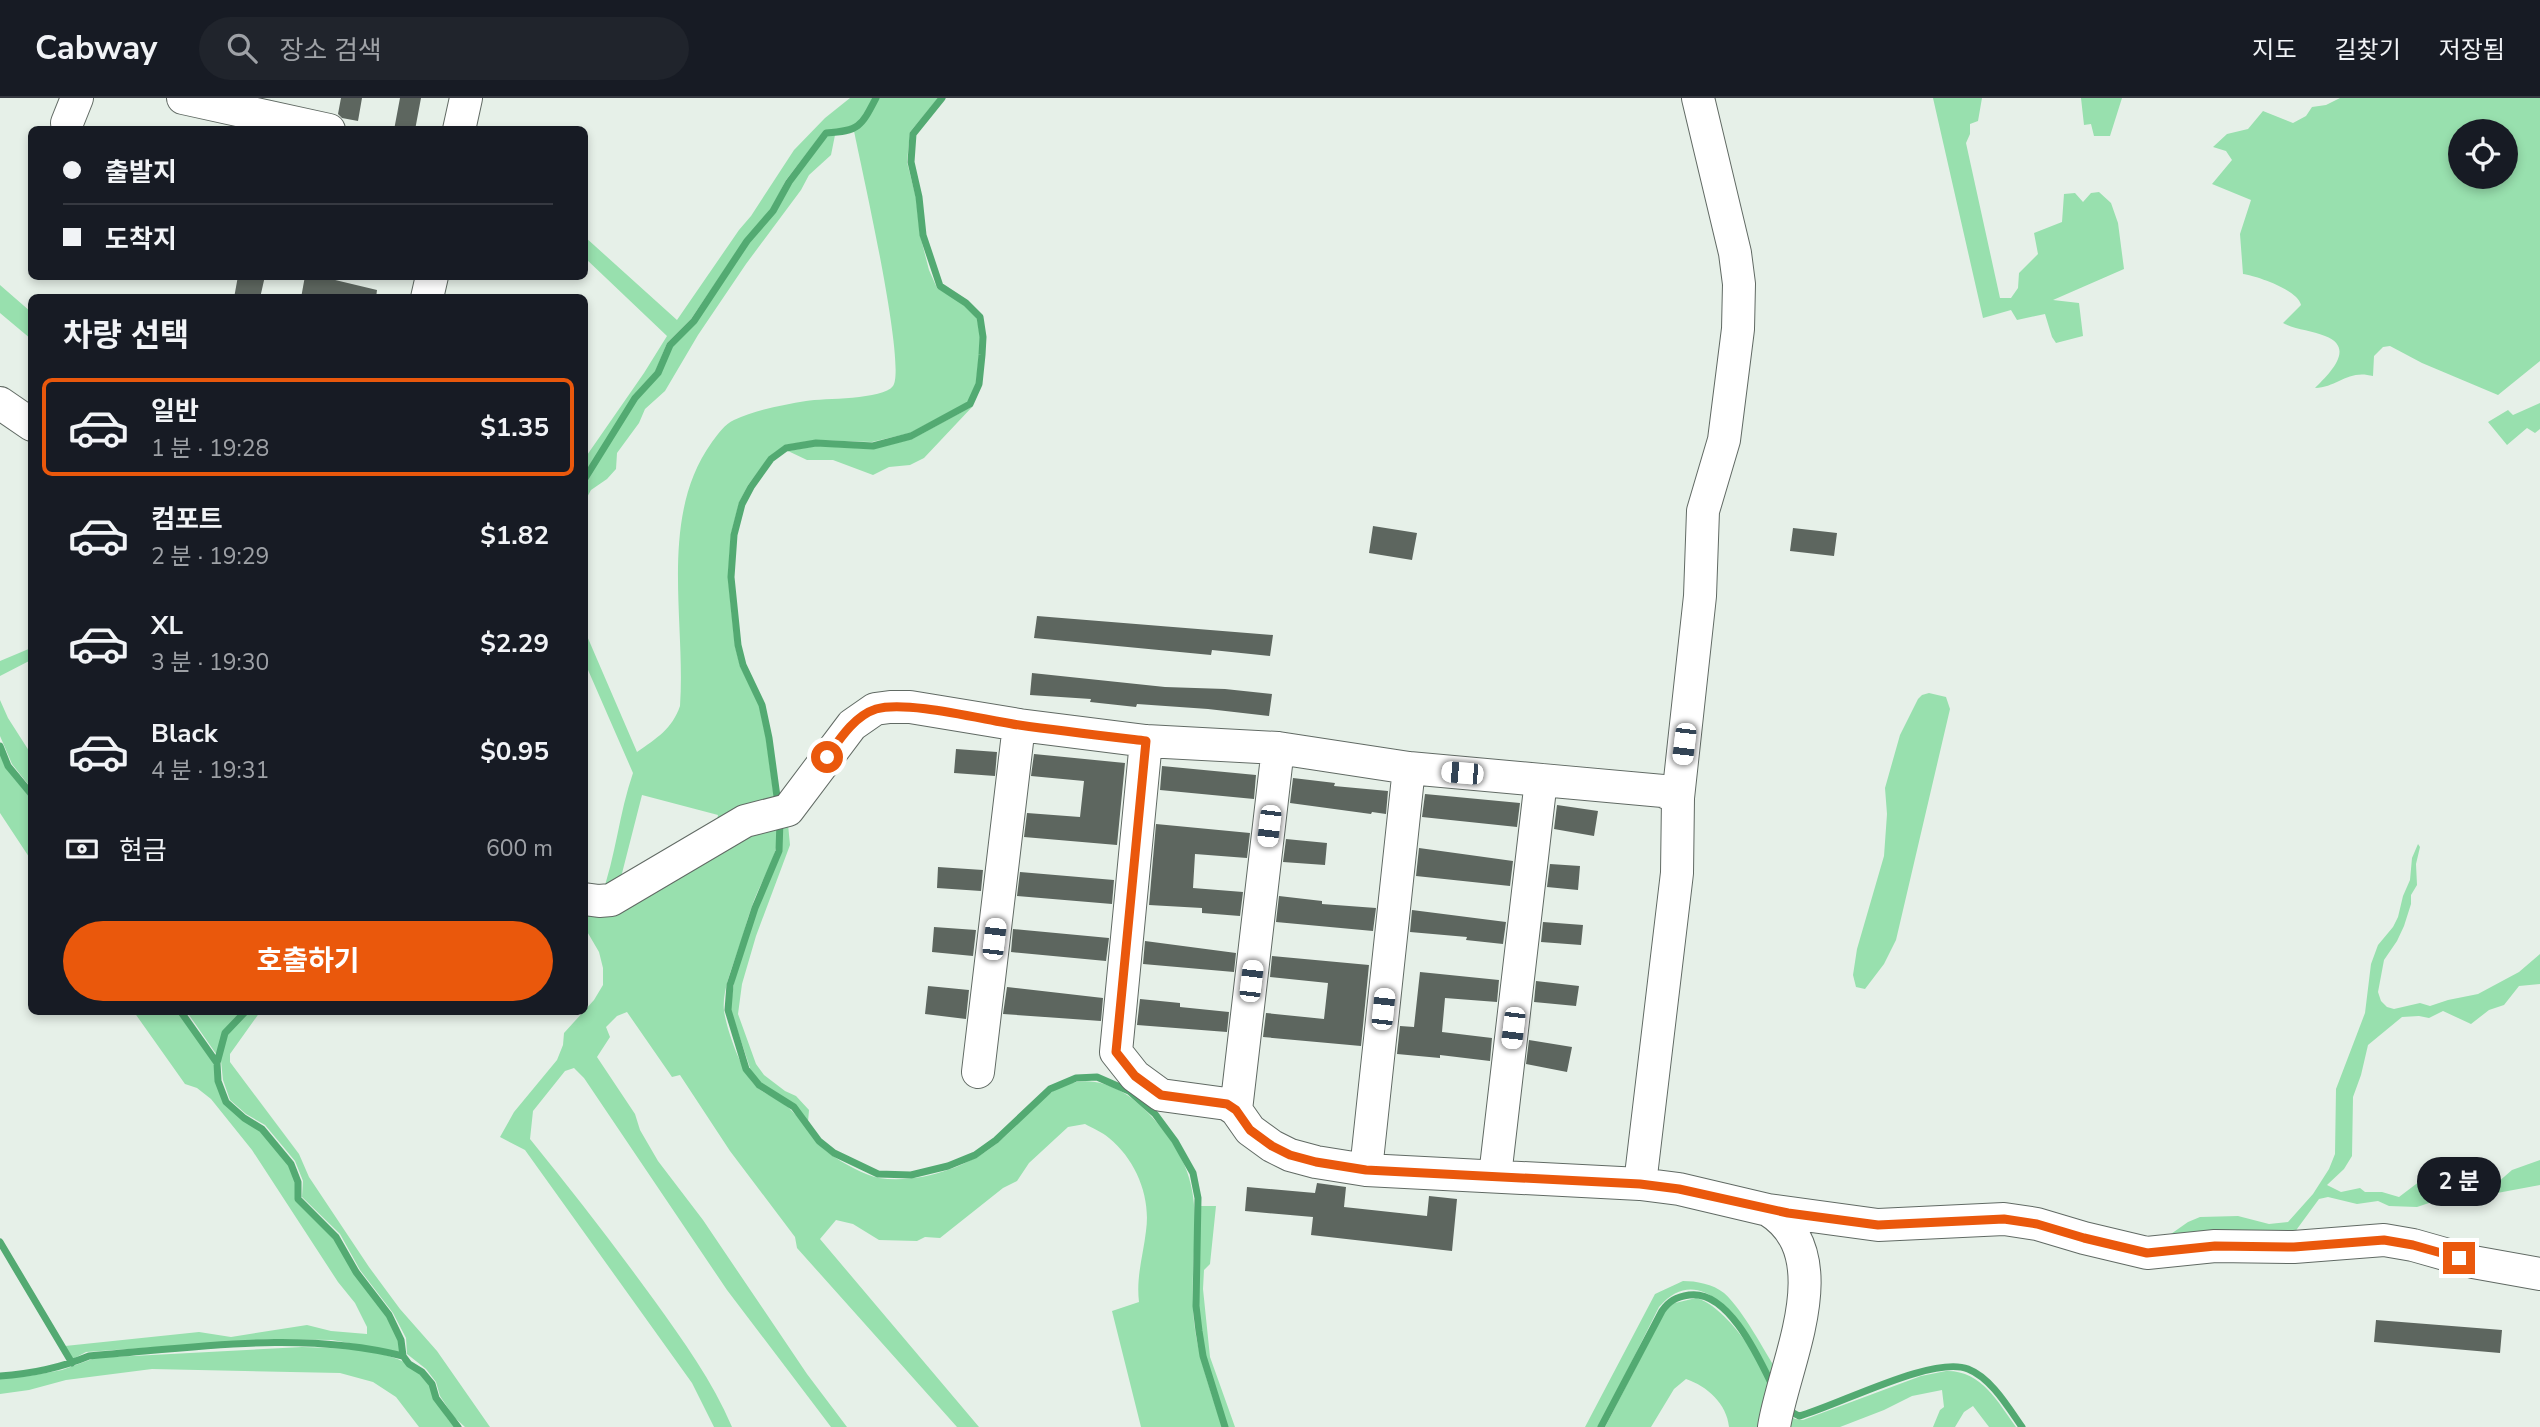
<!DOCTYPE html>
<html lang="ko">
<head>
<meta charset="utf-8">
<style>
  body { margin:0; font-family:"Nunito Sans","Noto Sans KR",sans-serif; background:#20242c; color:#f1f3f6; height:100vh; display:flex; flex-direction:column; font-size:26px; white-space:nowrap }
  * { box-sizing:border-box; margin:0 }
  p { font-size:23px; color:#9ea1a6 }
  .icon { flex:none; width:38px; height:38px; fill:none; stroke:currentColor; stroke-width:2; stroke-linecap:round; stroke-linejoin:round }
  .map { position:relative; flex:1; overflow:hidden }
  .drawer { position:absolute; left:28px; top:196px; width:560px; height:721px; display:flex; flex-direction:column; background:#171b24; border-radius:10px; box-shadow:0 4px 10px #0003 }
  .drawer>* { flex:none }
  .banner { position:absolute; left:28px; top:28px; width:560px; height:154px; border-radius:10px; box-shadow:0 4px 10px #0003; display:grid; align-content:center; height:154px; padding:0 35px; background:#171b24 }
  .tools { position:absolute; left:2448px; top:21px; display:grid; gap:14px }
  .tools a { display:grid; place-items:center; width:70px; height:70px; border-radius:50%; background:#171b24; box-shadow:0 4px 10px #0003; font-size:35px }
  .end { position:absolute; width:32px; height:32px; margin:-16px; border:9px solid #ea580c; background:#fff; box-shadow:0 0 0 4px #fff }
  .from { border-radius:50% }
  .bubble { position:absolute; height:49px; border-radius:24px; background:#171b24; box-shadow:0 4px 10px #0003; font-size:23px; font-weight:700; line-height:49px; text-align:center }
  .car { position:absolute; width:21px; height:42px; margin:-21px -10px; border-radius:9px; box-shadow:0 0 5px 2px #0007; background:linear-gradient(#fff 24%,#345 0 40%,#fff 0 76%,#345 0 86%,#fff 0) }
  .banner b { display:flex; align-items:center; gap:24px; height:66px; font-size:26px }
  .banner b+b { border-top:2px solid #363941 }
  .banner i { width:18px; height:18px; background:#f1f3f6 }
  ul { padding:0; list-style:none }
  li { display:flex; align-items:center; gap:21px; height:98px; margin:0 14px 10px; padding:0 21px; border:4px solid transparent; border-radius:10px }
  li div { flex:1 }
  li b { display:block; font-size:26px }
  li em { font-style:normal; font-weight:700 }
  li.selected { border-color:#ea580c }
  li>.icon { width:63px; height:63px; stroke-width:1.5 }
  h2 { padding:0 35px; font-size:32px; line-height:84px }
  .pay { display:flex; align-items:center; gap:18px; height:77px; padding:0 35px; font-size:26px }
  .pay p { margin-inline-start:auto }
  .button { display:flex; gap:14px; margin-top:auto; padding:14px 35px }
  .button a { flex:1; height:80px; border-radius:42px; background:#ea580c; color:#fff; font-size:28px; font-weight:700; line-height:80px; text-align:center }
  header { display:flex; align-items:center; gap:42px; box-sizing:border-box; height:98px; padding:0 35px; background:#171b24; border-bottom:2px solid #363941 }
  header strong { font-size:33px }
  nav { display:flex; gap:38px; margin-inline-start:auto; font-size:24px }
  .search { width:490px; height:63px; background:#20242c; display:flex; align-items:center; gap:18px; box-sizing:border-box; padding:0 24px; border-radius:38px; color:#9ea1a6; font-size:26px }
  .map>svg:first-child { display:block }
</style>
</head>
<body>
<header>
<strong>Cabway</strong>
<div class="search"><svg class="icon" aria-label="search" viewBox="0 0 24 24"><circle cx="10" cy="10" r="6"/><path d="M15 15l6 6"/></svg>장소 검색</div>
<nav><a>지도</a><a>길찾기</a><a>저장됨</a></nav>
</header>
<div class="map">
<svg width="2540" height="1329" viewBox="0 0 2540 1329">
  <rect width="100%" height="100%" fill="#e6f0e8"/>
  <path fill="#98e0ae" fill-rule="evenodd" d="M850 0H873C859 29 856 30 824 33L786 82 771 111 745 141 691 221 667 245 655 274 633 298 585 377V360L644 275 667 238 585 160V139L677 222 739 132 751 118 794 52 825 20Z
    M879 0H938L910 34 907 64 916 100 920 137 929 172 937 190 965 207 977 220 980 239 979 257 976 285 968 304 910 335 872 344 816 342 785 347 769 359 748 387 739 405 731 436 728 479 735 548 740 568 759 607 766 640 775 707 715 732 718 717 642 697 618 791 601 799C616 758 619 715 633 675L585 565 584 531 637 654C657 640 672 631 680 608 686 522 658 419 712 344 718 336 725 326 734 322 755 312 783 307 806 303 824 300 883 302 893 288 907 269 861 68 854 33L870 17Z
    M1933 0H1982L1978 23 1970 26V36L1966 45 2000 200H2011L2018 190 2019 175 2038 156 2034 135 2062 124 2064 96 2075 95 2083 104 2091 95 2099 94 2111 105 2118 125 2124 171 2053 202 2079 205 2083 238 2056 245 2052 239 2045 216 2017 222 2011 212 1983 220Z
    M2081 0H2122L2110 38H2094L2091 26 2084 27Z
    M2340 0H2540V263L2498 297 2422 265 2390 248 2383 249 2374 258 2373 278C2348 271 2338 289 2315 290 2328 277 2357 250 2325 238 2311 232 2297 232 2283 225L2301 207C2298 192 2257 178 2243 176L2240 136 2251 102 2212 86 2232 62 2226 53 2213 49 2227 36 2248 31 2263 13 2293 25 2306 18 2312 9 2326 7ZM2460 33H2506V79H2460Z
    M827 37H835L831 57 809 77 801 92 746 166 698 237 665 293 645 311 639 325 617 355 616 371 607 381 591 392 585 403V385L637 301 659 276 672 248 695 224 749 144 775 114 790 85Z
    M0 187 31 214V241L0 215Z
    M2540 305V331L2535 335 2527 330 2507 347 2488 324 2508 312 2513 317Z
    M973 308 924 360 910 367 889 369 873 377 833 362H807L788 353 816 348 873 351 912 341Z
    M31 550V562L0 578V563Z
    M1929 595 1946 599 1950 611 1896 842 1884 866 1865 891 1856 889 1853 877 1857 851 1884 758 1887 716 1885 690 1900 637 1918 601 1922 597Z
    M0 602 8 620 31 656V690L12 666 0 638Z
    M0 655 6 670 31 701V762L0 715Z
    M787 716 790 747 756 838 742 886 738 916 756 966 764 977 785 993 796 998 809 1012 808 1024 795 1008 761 985 751 973 730 910 735 879 757 809 781 752 782 725Z
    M777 721C776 731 778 744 775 754 769 772 758 790 752 808 746 824 743 840 737 855 731 873 722 894 724 913 727 933 743 979 759 991 769 998 782 1003 791 1012 806 1026 812 1043 830 1056 843 1065 864 1077 879 1080 918 1086 966 1070 996 1046 1016 1031 1031 1008 1052 994 1088 970 1126 990 1152 1019 1213 1085 1190 1129 1193 1208 1194 1250 1210 1289 1222 1329H1141L1112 1213 1139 1204C1136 1179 1143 1158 1146 1133 1151 1099 1136 1062 1109 1040 1102 1034 1092 1030 1085 1026L1068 1029 1029 1065 1017 1083 1003 1090 940 1140 925 1139 917 1143 879 1142 853 1126 836 1122 820 1141 979 1329H957L797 1150 795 1139 730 1053 680 977 672 979 627 914 617 918 606 929 610 939 597 959 635 1016 640 1032 658 1063 703 1122 807 1276 847 1329H831L727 1192 584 980 574 970 565 973 533 1013 530 1041C573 1094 614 1147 654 1202 684 1244 712 1282 732 1329H714L692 1285 525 1052 500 1039 514 1014 557 962 563 947 564 935 594 902 603 887V870L599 854 585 830V809Z
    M2418 746 2420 749 2416 766 2417 787 2411 797V806L2404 828 2397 843 2384 862 2378 894 2381 903 2387 909 2394 911 2420 905 2430 908 2448 902 2478 896 2519 874 2540 856V886L2519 888 2504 907 2489 912 2471 926 2443 913 2429 920 2419 918 2402 919 2368 947 2361 977 2353 999 2352 1058 2344 1071 2327 1087 2341 1094 2360 1090 2365 1094H2382L2399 1099 2428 1077 2442 1076 2482 1087 2497 1085 2512 1072 2540 1062V1087L2465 1101 2455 1100 2452 1096 2444 1094 2432 1104 2417 1109 2389 1108 2378 1103 2357 1106 2328 1099 2319 1101 2297 1131 2291 1142 2151 1150 2188 1124 2200 1119 2238 1118 2269 1126 2288 1124 2313 1096 2329 1071 2335 1056 2336 991 2365 915 2371 866 2378 847 2393 829 2398 819 2403 798 2410 782 2412 760Z
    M134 914H179L214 966 216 983 225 1005 242 1022 261 1032 289 1067 296 1085V1102L335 1140 354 1175 387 1219 399 1242 400 1254 332 1242 272 1241 86 1254 73 1261 65 1248 199 1234 231 1239 307 1227 331 1233 367 1236V1229L355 1205 338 1184 252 1052 211 1001 197 990 185 986Z
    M187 914H208L213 916 219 914H260L230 956V964L299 1056 309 1079 369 1169 400 1211 437 1253 490 1329H465L454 1319 440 1298 436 1284 426 1271 407 1256 406 1240 393 1215 360 1172 340 1136 302 1099 303 1083 295 1063 265 1027 246 1016 230 1002 223 982 221 963Z
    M1200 1108H1216L1210 1166 1204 1172 1203 1191 1210 1259 1235 1329H1227L1204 1257 1198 1208Z
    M1683 1183C1696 1183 1713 1186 1724 1195 1744 1213 1764 1253 1779 1276L1775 1287C1757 1252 1709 1151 1659 1209L1599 1329H1585L1655 1196Z
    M1696 1200C1723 1206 1765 1264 1770 1291 1772 1302 1768 1318 1767 1329H1729C1727 1306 1707 1288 1686 1281L1674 1291 1651 1329H1605L1664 1215 1671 1206Z
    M302 1249C340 1251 395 1248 423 1278 436 1293 438 1313 455 1329H419L396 1299 373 1284 340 1275 152 1271 66 1282 29 1292 0 1296V1280L29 1278 62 1272 95 1260Z
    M1946 1273C1981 1272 1998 1304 2016 1329H1989L1973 1308 1964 1314 1955 1329H1933L1940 1312 1944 1309 1942 1292 1912 1298 1884 1312 1840 1329H1777L1782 1311 1795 1321 1803 1322 1921 1278Z"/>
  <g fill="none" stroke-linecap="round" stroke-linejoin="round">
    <path stroke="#53aa72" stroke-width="7" d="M584 382 635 300 658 275 670 247 694 223 747 143 773 113 789 84 826 35C859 33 861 29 876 0
      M0 648 8 668 32 697
      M778 706 769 640 762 607 743 567 738 547 731 479 734 437 742 406 751 389 771 361 786 350 816 345 873 348 911 338 970 306 979 286 982 257 983 239 980 219 966 205 940 188 923 137 919 99 911 64 913 36 942 0
      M780 722 779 753 755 810 730 887 728 912 746 971 759 987 794 1009 819 1043 834 1055 878 1076 911 1077 948 1068 975 1057 996 1042 1050 991 1076 980 1097 979 1129 993 1155 1016 1175 1043 1193 1075 1198 1100 1196 1208 1199 1233 1203 1258 1225 1329
      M181 914 217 965 218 983 226 1004 244 1020 262 1031 291 1066 298 1084V1101L336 1139 356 1174 389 1217 401 1242 403 1258 409 1266 422 1274 432 1286 436 1300 458 1329
      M217 965 225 935 245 914
      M0 1144 72 1265
      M0 1278C31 1276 60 1270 89 1258 192 1250 301 1232 403 1258
      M1786 1311 1799 1318C1837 1308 1933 1257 1968 1271 1991 1280 2008 1309 2022 1329
      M1601 1329 1662 1213C1669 1203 1676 1199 1689 1197 1728 1191 1759 1260 1773 1289"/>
  </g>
  <path fill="#5d665f" d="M341 0H362L358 23 342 20 338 16Z
    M400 0H421L415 32H394Z
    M238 178H265L260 200H234Z
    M305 178H332L331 181 377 192 376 200H301Z
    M1373 428 1417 435 1412 462 1369 455Z
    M1793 430 1837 435 1834 458 1790 453Z
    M1037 518 1273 537 1270 558 1212 552 1211 557 1034 540Z
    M1032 575 1165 589 1225 591 1272 596 1269 618 1208 611 1137 606 1136 609 1090 604 1091 601 1030 597Z
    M956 651 997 654 995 678 954 675Z
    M1034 656 1125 665 1117 747 1024 739 1027 715 1080 719 1084 683 1031 678Z
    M1162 668 1256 677 1254 701 1160 692Z
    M1293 680 1335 685 1334 688 1388 693 1386 716 1372 714 1371 716 1290 705Z
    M1425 696 1520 705 1517 729 1422 719Z
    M1557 707 1598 713 1594 738 1554 731Z
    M1156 726 1250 735 1247 760 1195 756 1193 790 1243 794 1240 818 1202 815V810L1149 807Z
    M1286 741 1327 745 1325 767 1283 764Z
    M1419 750 1513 763 1510 788 1416 778Z
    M1550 766 1580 768 1578 792 1547 789Z
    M938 769 983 772 981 793 937 790Z
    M1020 774 1114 782 1112 806 1017 798Z
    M1279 798 1322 803V806L1376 810 1373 833 1276 824Z
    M1412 812 1506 824 1503 846 1466 842 1467 839 1410 834Z
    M1543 824 1583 827 1581 847 1541 844Z
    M934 829 976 832 973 858 932 854Z
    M1013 831 1109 840 1106 863 1011 854Z
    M1145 843 1236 855 1234 874 1143 866Z
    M1272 858 1369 867 1361 948 1263 939 1266 915 1324 921 1328 885 1270 879Z
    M1420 874 1499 882 1497 904 1445 900 1442 934 1492 940 1490 963 1440 957V960L1397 956 1400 928 1414 929Z
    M1536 883 1579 888 1576 908 1534 904Z
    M928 888 969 892 966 921 925 916Z
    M1007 889 1103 900 1101 923 1003 916Z
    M1140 901 1180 905V909L1229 914 1227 934 1137 927Z
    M1529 942 1572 949 1567 974 1526 966Z
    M1317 1085 1346 1089 1344 1109 1427 1118 1429 1098 1457 1101 1452 1153 1311 1137 1313 1119 1245 1113 1247 1089 1315 1095Z
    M2376 1222 2502 1232 2500 1255 2374 1244Z"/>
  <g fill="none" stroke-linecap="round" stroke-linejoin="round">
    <g stroke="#616a64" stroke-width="34">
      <path id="minor" d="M183 0 329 32
        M67 25 77 0
        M459 32 466 0
        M427 200 432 178
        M0 305 32 327
        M1146 643 1116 954 1135 978 1161 997 1227 1006 1236 1012 1250 1032 1272 1048 1290 1057 1316 1064 1366 1072 1640 1086 1679 1091 1768 1112C1841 1157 1784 1265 1774 1329
        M584 801 599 803 611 802 745 723 788 712 852 627 875 611 890 609H910L1019 627 1146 643 1278 650 1409 670 1663 693 1678 700
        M978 974 1019 627
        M1236 1012 1278 650
        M1366 1072 1409 670
        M1495 1078 1541 682
        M1640 1086 1677 775 1678 700 1700 498 1703 413 1724 342 1738 231 1739 186 1735 155 1698 0
        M1768 1112 1878 1127 2004 1121 2037 1126 2084 1140 2147 1155 2215 1148 2294 1149 2384 1142 2413 1147 2473 1164 2540 1176"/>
    </g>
    <use href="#minor" stroke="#fff" stroke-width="32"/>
  </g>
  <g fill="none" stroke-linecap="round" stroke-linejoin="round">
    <path stroke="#ea580c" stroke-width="9" d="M827 659C839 642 854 618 876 611 907 602 984 622 1019 627 1061 633 1104 638 1146 643L1116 954 1135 978 1161 997 1227 1006 1236 1012 1250 1032 1272 1048 1290 1057 1316 1064 1366 1072 1640 1086 1679 1091 1788 1115 1878 1127 2004 1121 2037 1126 2084 1140 2147 1155 2215 1148 2294 1149 2384 1142 2413 1147 2459 1160"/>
  </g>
</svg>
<div class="tools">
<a><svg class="icon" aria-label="locate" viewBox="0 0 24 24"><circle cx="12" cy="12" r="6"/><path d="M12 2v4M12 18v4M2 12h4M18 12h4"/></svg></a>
</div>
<i class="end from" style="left:827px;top:659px"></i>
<i class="end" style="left:2459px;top:1160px"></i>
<div class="bubble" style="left:2417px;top:1059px;width:84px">2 분</div>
<i class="car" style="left:1684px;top:646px;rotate:187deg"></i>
<i class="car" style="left:1462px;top:675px;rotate:275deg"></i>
<i class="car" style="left:1269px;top:728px;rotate:187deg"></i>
<i class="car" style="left:994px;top:841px;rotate:7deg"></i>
<i class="car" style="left:1251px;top:883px;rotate:7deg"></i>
<i class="car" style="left:1383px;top:911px;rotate:6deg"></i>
<i class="car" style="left:1513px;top:930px;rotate:187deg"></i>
<div class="banner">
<b><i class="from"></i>출발지</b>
<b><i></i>도착지</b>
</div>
<section class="drawer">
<h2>차량 선택</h2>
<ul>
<li class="selected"><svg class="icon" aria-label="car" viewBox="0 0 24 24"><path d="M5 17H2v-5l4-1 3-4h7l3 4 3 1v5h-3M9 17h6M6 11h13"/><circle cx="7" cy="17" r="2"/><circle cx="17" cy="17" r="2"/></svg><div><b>일반</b><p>1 분 · 19:28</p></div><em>$1.35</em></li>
<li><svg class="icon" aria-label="car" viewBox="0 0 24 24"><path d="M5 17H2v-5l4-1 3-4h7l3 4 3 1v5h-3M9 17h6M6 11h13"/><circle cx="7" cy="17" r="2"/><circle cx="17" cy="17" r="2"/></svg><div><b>컴포트</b><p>2 분 · 19:29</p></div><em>$1.82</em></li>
<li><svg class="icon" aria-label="car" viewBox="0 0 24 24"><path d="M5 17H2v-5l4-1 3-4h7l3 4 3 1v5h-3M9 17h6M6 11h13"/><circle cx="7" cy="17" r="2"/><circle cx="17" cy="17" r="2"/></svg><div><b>XL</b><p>3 분 · 19:30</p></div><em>$2.29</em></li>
<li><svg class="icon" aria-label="car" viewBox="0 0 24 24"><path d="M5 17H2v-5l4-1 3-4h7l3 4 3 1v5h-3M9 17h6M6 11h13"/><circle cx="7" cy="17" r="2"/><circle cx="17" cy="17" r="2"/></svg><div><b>Black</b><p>4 분 · 19:31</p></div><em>$0.95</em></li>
</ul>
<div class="pay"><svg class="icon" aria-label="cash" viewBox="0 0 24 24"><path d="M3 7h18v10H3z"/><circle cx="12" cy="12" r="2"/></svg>현금<p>600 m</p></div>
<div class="button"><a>호출하기</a></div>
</section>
</div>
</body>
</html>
